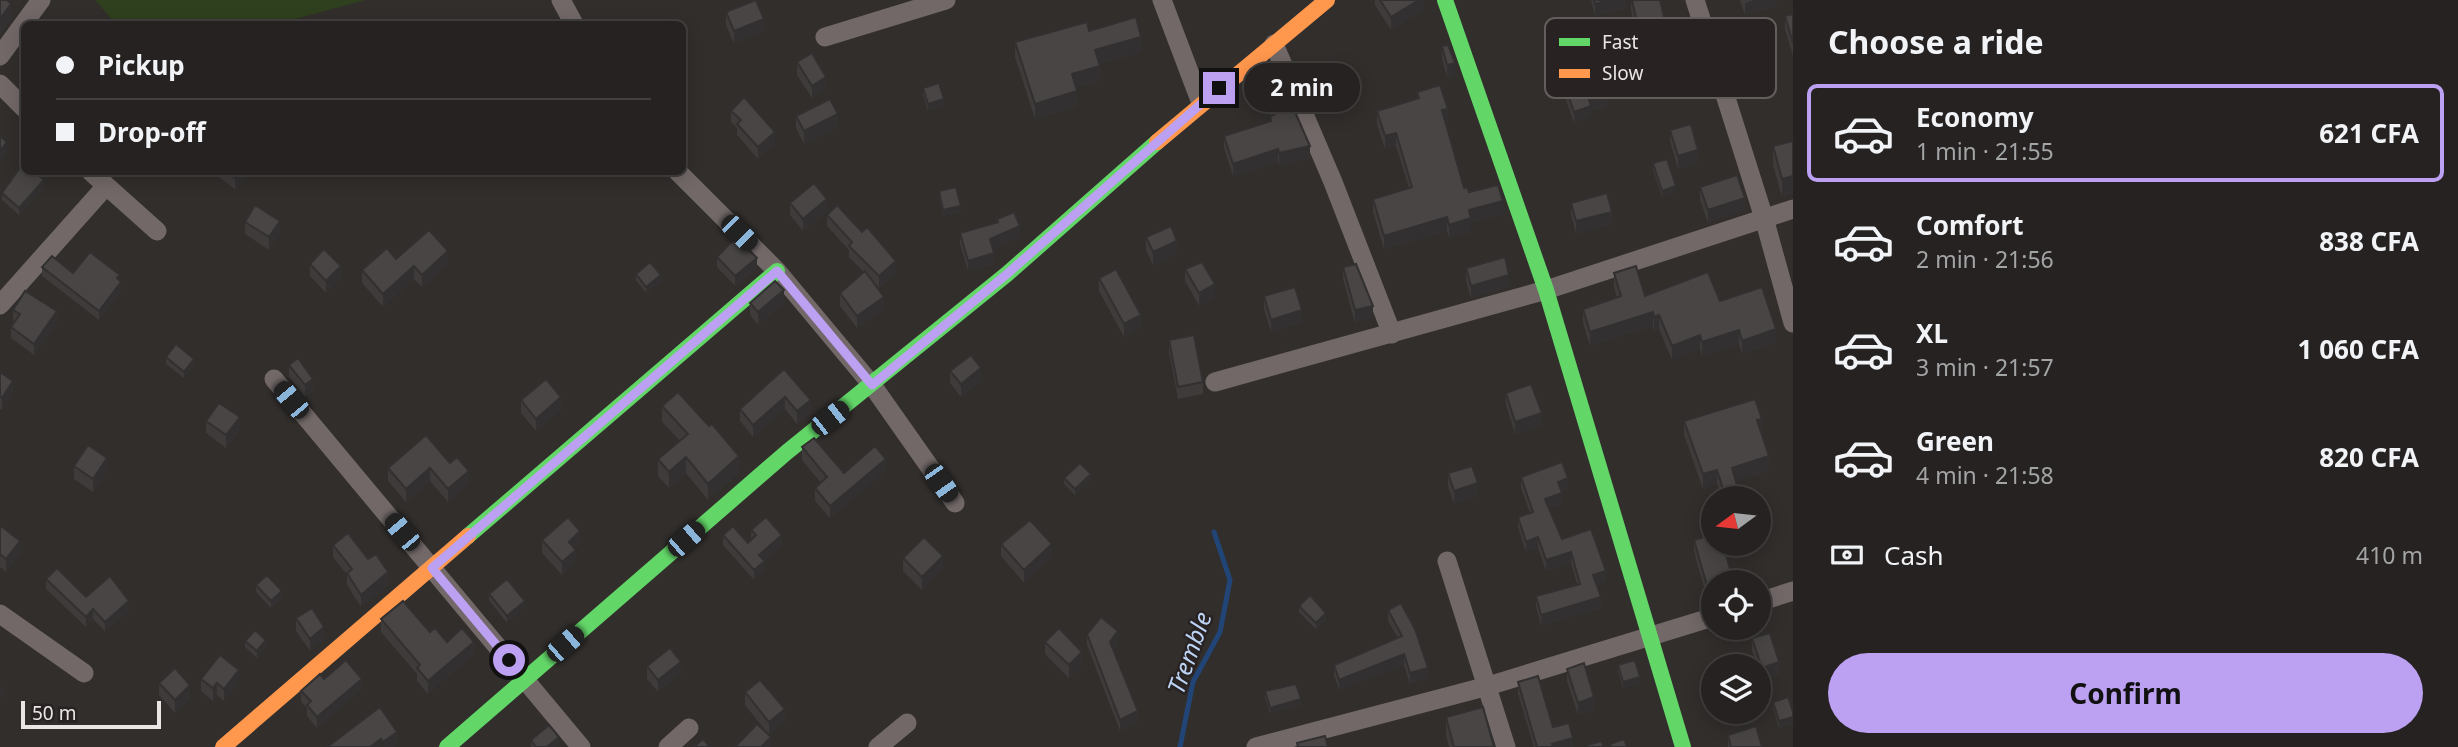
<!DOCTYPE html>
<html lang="en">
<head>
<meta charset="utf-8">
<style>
  body { margin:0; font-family:"Noto Sans",sans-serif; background:#2d2a2a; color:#f1f3f6; height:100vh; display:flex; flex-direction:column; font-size:26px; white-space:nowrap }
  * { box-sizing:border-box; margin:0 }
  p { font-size:23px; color:#a3a4a5 }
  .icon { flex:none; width:38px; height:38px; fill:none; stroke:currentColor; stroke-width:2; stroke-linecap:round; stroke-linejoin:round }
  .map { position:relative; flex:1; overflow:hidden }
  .sheet { display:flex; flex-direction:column; background:#252221; width:665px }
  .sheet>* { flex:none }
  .banner { position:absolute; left:21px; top:21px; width:665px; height:154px; border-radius:10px; box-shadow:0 4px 18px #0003,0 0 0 2px #423f3f; display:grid; align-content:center; height:154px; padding:0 35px; background:#252221 }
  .needle { width:46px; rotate:255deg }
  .tools { position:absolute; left:1701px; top:486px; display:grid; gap:14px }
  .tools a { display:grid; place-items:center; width:70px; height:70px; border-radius:50%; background:#252221; box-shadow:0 4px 18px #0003,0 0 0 2px #423f3f; font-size:35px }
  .scale { position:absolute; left:21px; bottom:18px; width:140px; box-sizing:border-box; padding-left:7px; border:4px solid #e9e6e5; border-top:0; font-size:19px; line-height:24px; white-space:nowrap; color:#e9e6e5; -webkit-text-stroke:5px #282322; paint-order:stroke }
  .end { position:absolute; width:32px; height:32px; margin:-16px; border:9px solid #bca0f2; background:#111; box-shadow:0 0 0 4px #111 }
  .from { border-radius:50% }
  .bubble { position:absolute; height:49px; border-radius:24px; background:#252221; box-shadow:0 4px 18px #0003,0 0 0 2px #423f3f; font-size:23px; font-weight:700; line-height:49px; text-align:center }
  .car { position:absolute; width:21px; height:42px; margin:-21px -10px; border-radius:9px; box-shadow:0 0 5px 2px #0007; background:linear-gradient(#222 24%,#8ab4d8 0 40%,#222 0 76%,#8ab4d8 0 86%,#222 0) }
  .banner b { display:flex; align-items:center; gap:24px; height:66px; font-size:26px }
  .banner b+b { border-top:2px solid #423f3f }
  .banner i { width:18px; height:18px; background:#f1f3f6 }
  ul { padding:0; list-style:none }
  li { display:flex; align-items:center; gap:21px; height:98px; margin:0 14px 10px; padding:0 21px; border:4px solid transparent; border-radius:10px }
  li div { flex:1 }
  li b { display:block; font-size:26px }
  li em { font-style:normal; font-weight:700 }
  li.current { border-color:#bca0f2 }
  li>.icon { width:63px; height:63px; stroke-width:1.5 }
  h2 { padding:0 35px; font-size:32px; line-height:84px }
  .pay { display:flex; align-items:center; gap:18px; height:77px; padding:0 35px; font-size:26px }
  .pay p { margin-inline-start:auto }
  .action { display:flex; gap:14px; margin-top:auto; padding:14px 35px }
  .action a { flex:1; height:80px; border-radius:42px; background:#bca0f2; color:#111; font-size:28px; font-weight:700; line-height:80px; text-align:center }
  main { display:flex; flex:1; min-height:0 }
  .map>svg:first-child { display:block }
</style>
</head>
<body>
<main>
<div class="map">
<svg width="1793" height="747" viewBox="0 0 1793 747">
  <rect width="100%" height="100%" fill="#312e2c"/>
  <path fill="#2e401d" d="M95 0H365L277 24H116Z"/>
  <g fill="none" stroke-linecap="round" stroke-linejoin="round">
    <path stroke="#224578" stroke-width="5" d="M1180 747 1193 682 1220 632 1230 580 1214 532"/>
    <path stroke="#726868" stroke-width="19" d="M561 0 574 24
      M1162 0 1201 103
      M1695 0 1764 218 1793 323
      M825 37 946 0
      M1274 44 1333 182 1392 334
      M0 56 41 0
      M0 84 24 108
      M91 172 157 231
      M678 172 777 271 872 385 955 503
      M0 305 106 186
      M274 379 581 747
      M1215 382 1546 290 1793 209
      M1447 561 1506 747
      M1759 602 1793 591
      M0 614 84 673
      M668 747 689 728
      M878 747 907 723
      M1256 747 1488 686 1713 617"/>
    <path stroke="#63d668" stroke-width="16" d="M1445 0 1546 290 1683 747
      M468 536 777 271
      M447 747 787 452 1007 274 1157 142"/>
    <path stroke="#ff974d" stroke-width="16" d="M1157 142 1327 0
      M223 747 468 536"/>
  </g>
  <path fill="#3e3b3a" d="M1375 0H1424V10L1391 30 1375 5Z
    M1591 0H1626V8L1595 16Z
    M1631 0H1660L1678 89 1669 92 1650 42 1639 45 1631 10Z
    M1740 0H1777V6L1745 15Z
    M726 12 764 31 734 44 726 25Z
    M1793 14V56L1785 29V16Z
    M1089 31 1141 52 1099 64 1100 81 1076 88 1077 106 1035 119 1015 57V42Z
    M1442 46 1455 76 1447 77 1442 59Z
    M1547 56 1583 78 1607 107 1591 111V117L1574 123 1561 85 1553 88 1547 68Z
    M797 62 826 89 812 98 797 75Z
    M923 88 944 106 928 111 923 95Z
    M1417 92 1448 122 1445 123 1464 188 1469 192 1503 214 1471 223V232L1449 238 1447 231 1384 249 1373 212V199L1409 188 1396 146 1385 149 1377 124V111L1417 99Z
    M1268 93 1310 158 1279 166 1278 162 1233 176 1224 148V136L1270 121V116L1268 106Z
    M731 111 775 143 758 159 737 135V128L731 122Z
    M796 116 838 127 804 144 796 128Z
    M1670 130 1698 163 1678 169 1670 142Z
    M1793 141 1782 197 1773 165V146Z
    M1653 163 1676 192 1662 197 1653 170Z
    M212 172H251L235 189Z
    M44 187 19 215 2 200V193Z
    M1700 187 1745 210 1708 223 1700 200Z
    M939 191 961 212 943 216 939 197Z
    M790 203 827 212 803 231 790 215Z
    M1571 203 1612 224 1576 234 1571 215Z
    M827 215 896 273 879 288 870 278 884 309 857 328 840 306V293L864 272 849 257V250L827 226Z
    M997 219 1020 237 993 248 994 264 968 271 960 244V233L997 222Z
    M245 222 280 234 269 250 245 234Z
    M1146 237 1177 254 1153 265 1146 250Z
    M717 257 757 268 735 286 717 267Z
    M396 259 448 264 422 287 414 279 383 307 362 283V270Z
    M310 264 341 279 326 293 310 276Z
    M42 267 120 281 121 291 99 320 42 276Z
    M1343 267 1373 318 1355 323 1343 279Z
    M1466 268 1509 287 1471 298 1466 281Z
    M1185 269 1215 297 1199 306 1185 281Z
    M1614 273 1645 296 1720 301 1776 343 1742 354 1739 344 1702 356 1700 349 1672 360 1659 329 1654 331 1653 326 1590 346 1583 323V309L1617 298 1614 287Z
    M636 274 661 282 646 293 636 280Z
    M1099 278 1141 327 1124 337 1099 291Z
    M1264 296 1302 323 1271 332 1264 309Z
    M750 303H784L758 325 750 315Z
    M13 310 57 322 34 355 11 338V327L15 322 13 320Z
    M1169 340 1203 382V394L1178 399 1169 352Z
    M166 357 194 365 184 378 166 364Z
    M289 365 313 392 305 397 289 377Z
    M784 369 811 413 797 424 785 409 753 437 740 421V409Z
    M950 371 981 381 961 397 950 383Z
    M0 372 13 394 2 410 0 409Z
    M1506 393 1542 425 1515 434 1506 405Z
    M521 400 561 410 536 431 521 413Z
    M662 406 709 426 739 473 708 500 686 473 669 488 658 476V459L680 441 662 422Z
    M206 421 240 430 226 448 206 433Z
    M1684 421 1762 433 1769 471 1736 481 1737 499H1721L1717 484 1703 489 1684 435Z
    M802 447 844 473 886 471 830 518 815 501V488L821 483 802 460Z
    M450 463 469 483 448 502 430 481 406 502 388 481V468Z
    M74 466 107 471 93 492 74 479Z
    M1448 473 1478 496 1454 504 1448 486Z
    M1521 477 1568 488 1561 491 1562 504 1549 508 1562 539 1606 582 1596 584 1601 608 1541 626 1536 606V596L1577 584 1571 563 1546 571 1538 548 1526 552 1518 527V517L1530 513 1521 488Z
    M1064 478 1091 480 1075 495 1064 484Z
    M0 525 20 554 6 572 0 567Z
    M751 530 782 545 764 561 765 571 754 580 723 545V535L748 543 751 540Z
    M542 540 580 543 575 548 576 562 562 575 542 553Z
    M1694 540 1713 583V605H1709L1694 552Z
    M1001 544 1052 556 1024 583 1001 556Z
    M333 545 388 585 361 607 347 585V575L333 557Z
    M903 558 943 568 922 590 903 571Z
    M46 579 86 597 129 611 105 631 93 619 86 627 46 589Z
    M256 585 282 597 271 608 256 592Z
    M489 594 525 607 507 623 489 600Z
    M1299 606 1326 619 1316 629 1299 612Z
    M1388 610 1428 678 1410 684 1404 665 1339 690 1334 675V665L1398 638 1388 621Z
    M296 618 324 639 310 651 296 631Z
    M381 619 430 632 474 654 428 694 417 681V674L381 632Z
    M1087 634 1118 642 1113 650 1138 722 1120 731 1087 645Z
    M1752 638 1779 675 1762 681 1759 671V667H1757L1752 651Z
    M245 641 266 647 257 658 245 647Z
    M1045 642 1082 665 1069 678 1045 654Z
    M1618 665 1640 684 1623 688 1618 672Z
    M647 666 681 674 658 692 647 679Z
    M1567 669 1594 710 1578 715 1567 681Z
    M201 679 239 683 224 701 217 695 213 701 201 691Z
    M324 679 362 689 317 728 307 716V708L301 702V691Z
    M1518 682 1553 727 1573 747H1534L1518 694Z
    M159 683 190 698 175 713 159 695Z
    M1265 691 1301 705 1270 714 1265 698Z
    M745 692 785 722 769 735 745 705Z
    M1773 702 1793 712V724L1779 728 1773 708Z
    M1446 717 1494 747H1449L1446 736Z
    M1728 735 1762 747H1728Z
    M531 740 559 744 555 747H531Z"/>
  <path fill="#323030" d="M1419 0H1424V10L1391 30V17Z
    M1610 0H1626V8L1595 16V4Z
    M1754 0H1777V6L1745 15V3Z
    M11 4V20L0 35V19Z
    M764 19V31L734 44V31Z
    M1650 30V42L1639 45V32Z
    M1141 37V52L1095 65V50Z
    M1455 63V76L1447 77V65Z
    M1100 66V81L1072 89V74Z
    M1561 74V85L1553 88V77Z
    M1678 76V89L1669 92V79Z
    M826 77V89L812 98V86Z
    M1077 91V106L1035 119V104Z
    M1607 95V107L1591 111V117L1574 123V112L1589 100Z
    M944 99V106L928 111V104Z
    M1448 109V122L1442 124V110Z
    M838 114V127L804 144V131Z
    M775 132V143L758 159V147Z
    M1396 133V146L1385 149V136Z
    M7 142V155L0 163V151Z
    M1310 146V158L1279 166V153Z
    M1278 149V162L1233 176V164Z
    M1698 150V163L1678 169V156Z
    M241 172H251L235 189V178Z
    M1793 176V194L1782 197V179Z
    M44 180V187L19 215V208Z
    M1676 186V192L1662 197V191Z
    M1745 198V210L1708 223V210Z
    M827 199V212L803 231V219Z
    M1503 201V214L1471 223V232L1449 238V225L1469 210Z
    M961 206V212L943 216V210Z
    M1612 212V224L1576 234V221Z
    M1447 217V231L1384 249V236Z
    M280 221V234L269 250V237Z
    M1020 226V237L990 249V239Z
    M1177 241V254L1153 265V252Z
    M448 251V264L422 287V275Z
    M994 253V264L968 271V261Z
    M757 258V268L735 286V276Z
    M896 261V273L879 288V276Z
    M341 266V279L326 293V281Z
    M414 266V279L383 307V294Z
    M120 275 121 291 99 320V311L117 278Z
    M661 275V282L646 293V287Z
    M1509 275V287L1471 298V286Z
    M1215 284V297L1199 306V293Z
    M784 290V303L758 325V312Z
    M884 297V309L857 328V316Z
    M1373 306V318L1355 323V310Z
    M1302 310V323L1271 332V320Z
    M57 311V322L34 355V344Z
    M1653 312V326L1590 346V332Z
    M1141 315V327L1124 337V324Z
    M1659 315V329L1654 331V317Z
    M1776 329V343L1742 354V341Z
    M1739 330V344L1702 356V342Z
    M1700 335V349L1672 360V346Z
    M194 359V365L184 378V372Z
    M981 368V381L961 397V384Z
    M313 379V392L305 397V385Z
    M13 381V394L2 410V398Z
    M561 397V410L536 431V419Z
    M785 397V409L753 437V425Z
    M811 400V413L797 424V411Z
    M1542 413V425L1515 434V422Z
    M240 417V430L226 448V435Z
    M1762 419V434L1757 420Z
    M739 456V473L708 500V484Z
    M1769 456V471L1732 482V468Z
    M686 457V473L669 488V472Z
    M107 458V471L93 492V479Z
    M886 459V471L830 518V506Z
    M430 468V481L406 502V489Z
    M1717 470V484L1703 489V474Z
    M469 471V483L448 502V489Z
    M1091 474V480L1075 495V489Z
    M1568 478V488L1558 492V482Z
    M1478 483V496L1454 504V491Z
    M1737 485V499H1723V489Z
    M1562 493V504L1545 510V499Z
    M580 531V543L569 554V542Z
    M782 535V545L759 565V555Z
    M1538 537V548L1526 552V542Z
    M20 541V554L6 572V559Z
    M1052 544V556L1024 583V570Z
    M576 550V562L562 575V562Z
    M1571 552V563L1546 571V560Z
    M943 556V568L922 590V577Z
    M765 561V571L754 580V570Z
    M1606 571V582L1593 585V575Z
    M388 572V585L361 607V595Z
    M282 591V597L271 608V601Z
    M1601 597V608L1541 626V615Z
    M129 601V611L105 631V622Z
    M525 601V607L507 623V616Z
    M93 609V619L86 627V617Z
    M1326 613V619L1316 629V623Z
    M324 627V639L310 651V639Z
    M1118 631V642L1110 654V642Z
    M266 640V647L257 658V651Z
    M474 642V654L428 694V681Z
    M1082 652V665L1069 678V665Z
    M1404 654V665L1339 690V680Z
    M681 662V674L658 692V680Z
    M1779 662V675L1762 681V668Z
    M1428 668V678L1410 684V673Z
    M239 670V683L224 701V689Z
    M1640 677V684L1623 688V682Z
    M362 679V689L317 728V717Z
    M217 683V695L213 701V688Z
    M4 684V696L0 701V688Z
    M190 685V698L175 713V700Z
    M1594 697V710L1578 715V703Z
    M1301 699V705L1270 714V708Z
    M785 709V722L769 735V722Z
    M1138 711V722L1120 731V720Z
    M1793 717V724L1779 728V721Z
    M397 732V745L394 747H383V742Z
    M559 737V744L555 747H547Z
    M771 737V747H761Z
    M1573 738V747H1552V744Z
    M381 739V747H370Z"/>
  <path fill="#484544" stroke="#323030" stroke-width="2" d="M0 0H7L11 4 0 19Z
    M756 0 764 19 734 31 726 12Z
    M1380 0H1419L1391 17Z
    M1594 0H1610L1595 4Z
    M1632 0H1660L1678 76 1669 79 1650 30 1639 32Z
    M1793 14V43L1785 16Z
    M1136 17 1141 37 1095 50 1100 66 1072 74 1077 91 1035 104 1015 42 1087 22 1089 31Z
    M1448 45 1455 63 1447 65 1442 46Z
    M1574 48 1583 78 1600 73 1607 95 1589 100 1591 106 1574 112 1561 74 1553 77 1547 56Z
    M812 53 826 77 812 86 797 62Z
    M939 83 944 99 928 104 923 88Z
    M1440 85 1448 109 1442 110 1464 188 1467 187 1469 192 1498 185 1503 201 1469 210 1471 218 1449 225 1447 217 1384 236 1373 199 1412 187 1396 133 1385 136 1377 111 1419 98 1417 92Z
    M1285 89 1310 146 1279 153 1278 149 1233 164 1224 136 1271 121 1270 116 1274 115 1268 93Z
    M744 97 775 132 758 147 737 124 741 120 731 111Z
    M830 99 838 114 804 131 796 116Z
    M1691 124 1698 150 1678 156 1670 130Z
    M0 136 7 142 0 151Z
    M1793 141V176L1782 179 1773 146Z
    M1667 159 1676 186 1662 191 1653 163Z
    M24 162V172H34L44 180 19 208 2 193Z
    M226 172H241L235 178Z
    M1737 175 1745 198 1708 210 1700 187Z
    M814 183 827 199 803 219 790 203Z
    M956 187 961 206 943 210 939 191Z
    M1607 193 1612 212 1576 221 1571 203Z
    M255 205 280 221 269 237 245 222Z
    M837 205 862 232 867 227 896 261 879 276 849 246 852 242 827 215Z
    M1014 212 1020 226 990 239 994 253 968 261 960 233 998 222 997 219Z
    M1171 226 1177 241 1153 252 1146 237Z
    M429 230 448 251 422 275 414 266 383 294 362 270 387 248 396 259Z
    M736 237 757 258 735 276 717 257Z
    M324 249 341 266 326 281 310 264Z
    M90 252 120 275 117 278 121 282 99 311 42 267 52 256 73 273Z
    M1505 257 1509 275 1471 286 1466 268Z
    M650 262 661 275 646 287 636 274Z
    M1202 262 1215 284 1199 293 1185 269Z
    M1356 264 1373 306 1355 310 1343 267Z
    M1636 266 1645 296 1708 272 1720 301 1762 287 1776 329 1742 341 1739 330 1702 342 1700 335 1672 346 1659 315 1654 317 1653 312 1590 332 1583 309 1621 296 1614 273Z
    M1116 269 1141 315 1124 324 1099 278Z
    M865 271 884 297 857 316 840 293Z
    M775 281 784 290 758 312 750 303Z
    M1295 287 1302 310 1271 320 1264 296Z
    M25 291 57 311 34 344 11 327 20 314 13 310Z
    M1194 335 1203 382 1178 387 1169 340Z
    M176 344 194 359 184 372 166 357Z
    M971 355 981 368 961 384 950 371Z
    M298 358 313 379 305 385 289 365Z
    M784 369 811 400 797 411 785 397 753 425 740 409Z
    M0 372 13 381 2 398 0 396Z
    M546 379 561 397 536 419 521 400Z
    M1531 384 1542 413 1515 422 1506 393Z
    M678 392 709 426 712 424 739 456 708 484 686 457 669 472 658 459 688 434 662 406Z
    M1755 399 1762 419 1757 420 1769 456 1732 468 1737 485 1723 489 1717 470 1703 474 1684 421Z
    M219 403 240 417 226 435 206 421Z
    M426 435 450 463 457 457 469 471 448 489 430 468 406 489 388 468Z
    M814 438 844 473 875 446 886 459 830 506 815 488 827 477 802 447Z
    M88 445 107 458 93 479 74 466Z
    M1562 462 1568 478 1558 482 1562 493 1545 499 1562 539 1591 529 1606 571 1593 575 1601 597 1541 615 1536 596 1580 584 1571 552 1546 560 1538 537 1526 542 1518 517 1533 512 1521 477Z
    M1080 463 1091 474 1075 489 1064 478Z
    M1472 466 1478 483 1454 491 1448 473Z
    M568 517 580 531 569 542 576 550 562 562 542 540Z
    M766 517 782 535 759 555 765 561 754 570 723 535 733 526 748 543 756 535 751 530Z
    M1030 520 1052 544 1024 570 1001 544Z
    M0 525 20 541 6 559 0 554Z
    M348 533 368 559 376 554 388 572 361 595 347 573 352 569 333 545Z
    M1713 534V544H1723L1734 583H1713V592L1709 593 1694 540Z
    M924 537 943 556 922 577 903 558Z
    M57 568 86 597 110 576 129 601 105 622 93 609 86 617 46 579Z
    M267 575 282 591 271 601 256 585Z
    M507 579 525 601 507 616 489 594Z
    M1310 595 1326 613 1316 623 1299 606Z
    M403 601 430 632 435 628 447 642 462 628 474 642 428 681 417 668 420 665 381 619Z
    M1401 603 1415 629 1428 668 1410 673 1404 654 1339 680 1334 665 1402 636 1388 610Z
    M312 608 324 627 310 639 296 618Z
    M1101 617 1118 631 1110 642 1138 711 1120 720 1087 634Z
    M1059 628 1082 652 1069 665 1045 642Z
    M255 630 266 640 257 651 245 641Z
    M1770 633 1779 662 1762 668 1752 638Z
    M670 648 681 662 658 680 647 666Z
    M220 655 239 670 224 689 217 683 213 688 201 679Z
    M346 660 362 679 317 717 307 705 311 701 301 691 320 674 324 679Z
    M1635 660 1640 677 1623 682 1618 665Z
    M1584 663 1594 697 1578 703 1567 669Z
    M175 668 190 685 175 700 159 683Z
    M1538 676 1553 727 1569 723 1573 738 1552 744 1553 747H1537L1518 682Z
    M760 680 785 709 769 722 745 692Z
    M1296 684 1301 699 1270 708 1265 691Z
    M1788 697 1793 712V717L1779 721 1773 702Z
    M380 707 397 732 383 742 381 739 370 747H327Z
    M1483 707 1494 747H1454L1446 717Z
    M757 724 771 737 761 747H735Z
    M549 725 559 737 547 747H536L531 740Z
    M1756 726 1762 747H1731L1728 735Z
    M1325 736 1328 747H1298L1297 743Z
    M703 739 710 747H694Z
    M1624 739 1627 747H1611L1610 744Z
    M1602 741 1603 747H1587V745Z"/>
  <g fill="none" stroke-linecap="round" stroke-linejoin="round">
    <path stroke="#bca0f2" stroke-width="9" d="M509 660 432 568 777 271 872 385 1007 274 1219 88"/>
  </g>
  <g text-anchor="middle" stroke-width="5" stroke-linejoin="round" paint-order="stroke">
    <g font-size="24" font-style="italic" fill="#bdd4f6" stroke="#282322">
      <text transform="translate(1190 653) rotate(-70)" y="8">Tremble</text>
    </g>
  </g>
  <rect x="1545" y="18" width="231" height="80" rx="10" fill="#282322" stroke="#625e5c" stroke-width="2"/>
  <rect x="1559" y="38" width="31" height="8" fill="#63d668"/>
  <rect x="1559" y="69" width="31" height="9" fill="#ff974d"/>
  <g font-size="19" fill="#e9e6e5">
    <text x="1602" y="49">Fast</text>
    <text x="1602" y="80">Slow</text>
  </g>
</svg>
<div class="tools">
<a><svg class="needle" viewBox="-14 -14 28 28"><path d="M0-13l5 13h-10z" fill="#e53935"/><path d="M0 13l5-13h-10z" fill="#a3a4a5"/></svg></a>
<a><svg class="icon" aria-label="locate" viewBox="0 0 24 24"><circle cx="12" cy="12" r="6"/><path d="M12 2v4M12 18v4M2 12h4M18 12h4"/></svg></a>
<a><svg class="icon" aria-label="layers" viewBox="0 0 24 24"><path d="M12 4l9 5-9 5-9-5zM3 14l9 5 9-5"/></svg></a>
</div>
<div class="scale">50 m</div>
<i class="end from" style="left:509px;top:660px"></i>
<i class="end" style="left:1219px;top:88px"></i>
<div class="bubble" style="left:1244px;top:63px;width:116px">2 min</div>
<i class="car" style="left:739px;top:233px;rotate:135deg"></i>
<i class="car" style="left:291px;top:400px;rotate:320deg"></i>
<i class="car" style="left:830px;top:418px;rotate:52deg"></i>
<i class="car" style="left:941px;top:483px;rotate:145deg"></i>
<i class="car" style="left:402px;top:532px;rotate:320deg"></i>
<i class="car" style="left:686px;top:539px;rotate:49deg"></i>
<i class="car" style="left:565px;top:644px;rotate:49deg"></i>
<div class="banner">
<b><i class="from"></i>Pickup</b>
<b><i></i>Drop-off</b>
</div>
</div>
<section class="sheet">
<h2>Choose a ride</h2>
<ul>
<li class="current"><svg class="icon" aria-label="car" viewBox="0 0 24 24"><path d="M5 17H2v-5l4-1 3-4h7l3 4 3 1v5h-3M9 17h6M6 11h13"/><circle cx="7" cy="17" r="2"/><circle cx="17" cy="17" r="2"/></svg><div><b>Economy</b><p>1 min · 21:55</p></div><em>621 CFA</em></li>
<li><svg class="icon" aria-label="car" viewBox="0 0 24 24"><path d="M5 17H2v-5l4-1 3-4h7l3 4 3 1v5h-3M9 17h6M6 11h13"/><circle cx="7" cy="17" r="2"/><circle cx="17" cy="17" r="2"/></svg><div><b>Comfort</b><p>2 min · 21:56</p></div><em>838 CFA</em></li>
<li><svg class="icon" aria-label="car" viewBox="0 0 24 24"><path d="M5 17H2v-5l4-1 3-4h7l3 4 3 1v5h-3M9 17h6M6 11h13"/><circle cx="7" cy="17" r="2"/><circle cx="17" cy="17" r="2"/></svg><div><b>XL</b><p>3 min · 21:57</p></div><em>1 060 CFA</em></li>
<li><svg class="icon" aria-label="car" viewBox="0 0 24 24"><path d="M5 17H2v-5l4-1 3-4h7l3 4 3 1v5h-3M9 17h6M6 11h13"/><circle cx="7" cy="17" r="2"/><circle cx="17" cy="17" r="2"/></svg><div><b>Green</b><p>4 min · 21:58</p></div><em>820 CFA</em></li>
</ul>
<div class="pay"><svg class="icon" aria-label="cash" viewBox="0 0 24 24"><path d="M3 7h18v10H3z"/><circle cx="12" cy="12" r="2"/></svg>Cash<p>410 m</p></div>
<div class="action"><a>Confirm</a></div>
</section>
</main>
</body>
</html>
